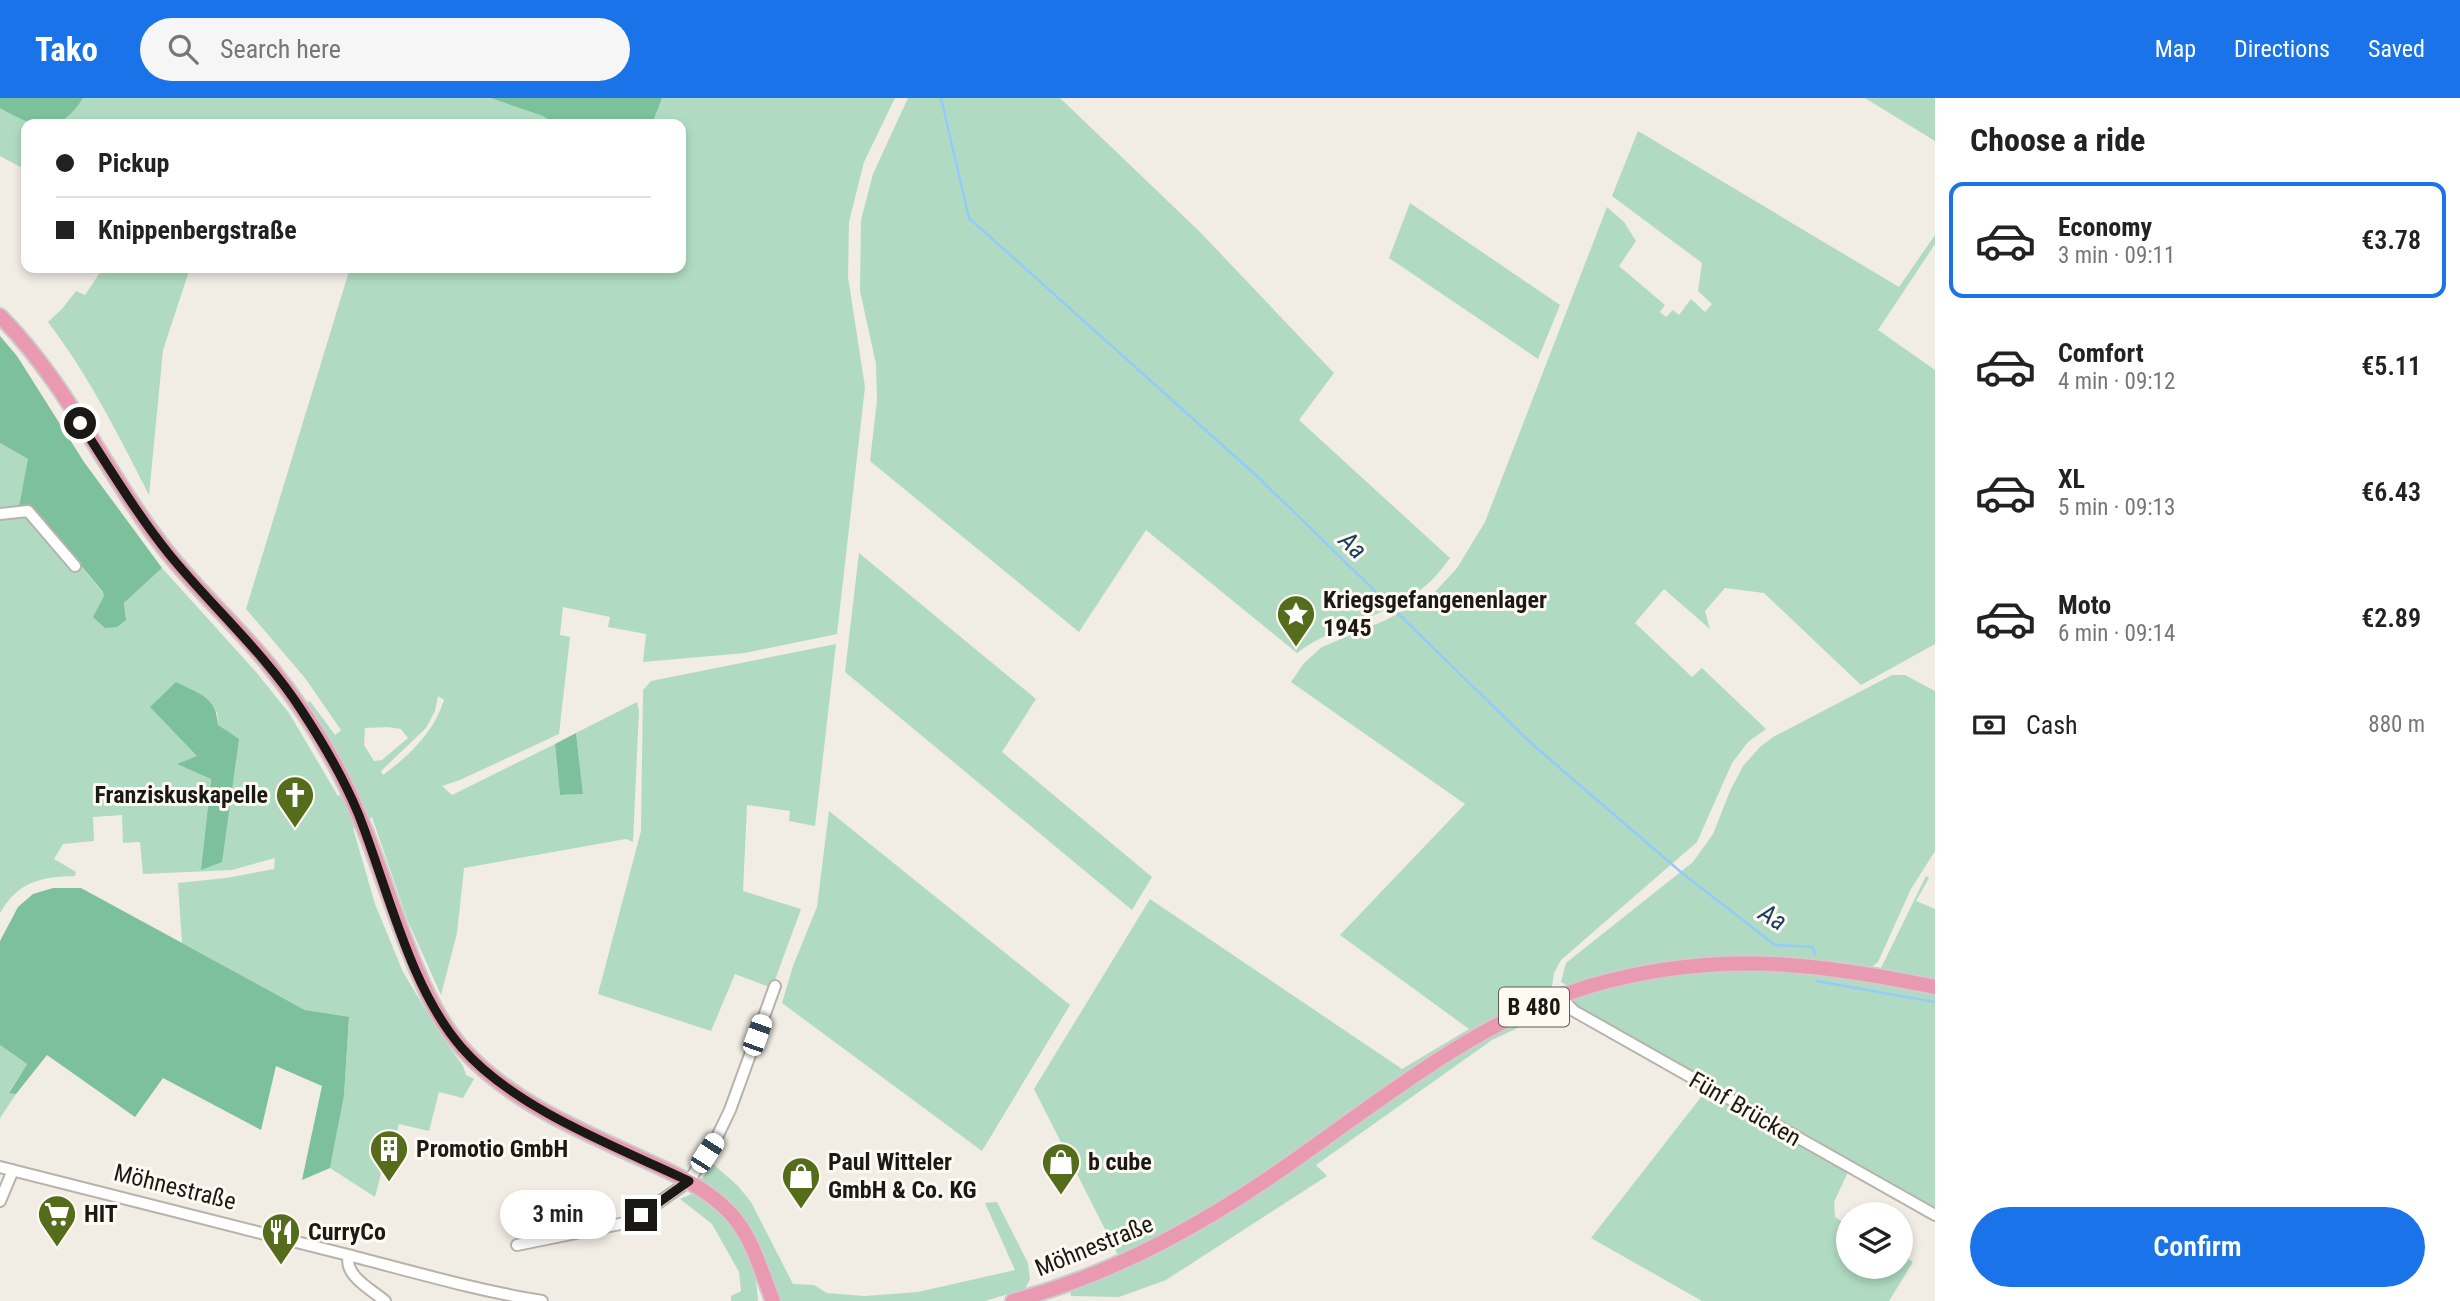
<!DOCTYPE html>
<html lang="en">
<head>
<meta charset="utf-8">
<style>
  body { margin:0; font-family:"Roboto Condensed",sans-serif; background:#f6f6f6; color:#222; height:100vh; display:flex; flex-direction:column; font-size:26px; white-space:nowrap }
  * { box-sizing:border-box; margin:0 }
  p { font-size:23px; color:#767676 }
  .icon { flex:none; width:38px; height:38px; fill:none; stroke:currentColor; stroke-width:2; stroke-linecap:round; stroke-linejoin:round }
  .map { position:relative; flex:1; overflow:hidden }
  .panel { display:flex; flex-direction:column; background:#fff; width:525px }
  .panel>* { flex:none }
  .top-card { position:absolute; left:21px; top:21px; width:665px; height:154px; border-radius:14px; box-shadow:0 4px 10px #0003; display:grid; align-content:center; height:154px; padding:0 35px; background:#fff }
  .buttons { position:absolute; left:1836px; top:1104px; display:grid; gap:14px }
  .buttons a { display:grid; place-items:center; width:77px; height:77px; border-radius:50%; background:#fff; box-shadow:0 4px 10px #0003; font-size:35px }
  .end { position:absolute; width:32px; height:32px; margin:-16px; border:9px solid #1b1916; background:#fff; box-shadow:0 0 0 4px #fff }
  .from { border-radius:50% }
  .bubble { position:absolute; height:49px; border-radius:24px; background:#fff; box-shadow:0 4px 10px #0003; font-size:23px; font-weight:600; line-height:49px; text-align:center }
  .car { position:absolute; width:21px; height:42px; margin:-21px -10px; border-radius:9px; box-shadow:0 0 5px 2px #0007; background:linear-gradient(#fff 24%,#345 0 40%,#fff 0 76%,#345 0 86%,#fff 0) }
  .top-card b { display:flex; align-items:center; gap:24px; height:66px; font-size:26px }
  .top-card b+b { border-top:2px solid #e0e0e0 }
  .top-card i { width:18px; height:18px; background:#222 }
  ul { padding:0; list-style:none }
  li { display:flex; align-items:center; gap:21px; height:116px; margin:0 14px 10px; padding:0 21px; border:4px solid transparent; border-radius:14px }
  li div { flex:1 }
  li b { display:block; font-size:26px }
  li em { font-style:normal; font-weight:600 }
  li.active { border-color:#1a73e8 }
  li>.icon { width:63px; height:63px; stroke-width:1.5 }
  h2 { padding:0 35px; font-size:32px; line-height:84px }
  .pay { display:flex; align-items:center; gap:18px; height:77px; padding:0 35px; font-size:26px }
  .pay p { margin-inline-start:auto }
  .action { display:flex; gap:14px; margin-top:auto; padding:14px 35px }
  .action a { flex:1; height:80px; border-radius:42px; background:#1a73e8; color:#fff; font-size:28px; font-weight:600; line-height:80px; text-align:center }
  header { display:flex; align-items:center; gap:42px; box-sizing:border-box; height:98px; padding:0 35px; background:#1a73e8; color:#fff }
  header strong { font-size:33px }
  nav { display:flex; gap:38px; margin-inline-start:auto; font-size:24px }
  .search { width:490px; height:63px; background:#f6f6f6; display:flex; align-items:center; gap:18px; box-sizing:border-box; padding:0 24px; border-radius:38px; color:#767676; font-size:26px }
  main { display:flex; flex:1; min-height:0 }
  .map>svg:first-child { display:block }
</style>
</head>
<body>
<header>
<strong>Tako</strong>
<div class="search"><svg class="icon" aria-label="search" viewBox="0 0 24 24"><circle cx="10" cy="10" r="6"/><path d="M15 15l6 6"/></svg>Search here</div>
<nav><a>Map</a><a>Directions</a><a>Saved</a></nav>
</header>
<main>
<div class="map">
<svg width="1935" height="1203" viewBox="0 0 1935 1203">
  <rect width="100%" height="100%" fill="#f1ece4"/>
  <path fill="#b0dbc2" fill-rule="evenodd" d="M0 0H895L864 64 849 124 848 179 865 289 837 536 745 555 643 564 646 536 608 529 610 519 563 509 560 537 570 539 559 636 460 682 442 688 452 697 555 646 560 697 583 696 576 635 637 604 639 613 633 744 626 741 464 770 457 835 441 897 407 821 372 719 353 730 375 806 403 874 439 934 463 968 466 977 474 981 463 1000 439 994 429 1033 399 1026 393 1050 388 1049 375 1099 330 1070 344 998 349 920 305 912 182 845 178 785 226 780 274 771 275 760 232 772 143 776 140 744 123 745 122 717 93 719 94 743 63 746 54 761 76 774 75 778C40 779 19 783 0 815V345L28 361 30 408 126 522 124 505 162 470 256 574 289 615 338 698 354 688 306 605 310 603 335 637 341 632 305 580 246 511 350 170H681V26H26V72L0 58ZM438 598 444 602C434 634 410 657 383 677L381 673 426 630 435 613ZM217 613 218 627 201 771 211 680 178 666 197 659ZM388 629 401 631 408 640 382 662 374 663 364 647 365 630Z
    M908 0H1060L1199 133 1334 275 1299 322 1450 460C1442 471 1434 481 1424 489 1387 519 1335 526 1297 555L1146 432 1079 534 870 363 877 302 876 266 860 193 861 122 873 76Z
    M1865 0H1935V43Z
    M1638 33 1899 189 1935 137V146L1878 232 1935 272V546L1861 587 1764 495 1725 490 1705 513 1710 531 1664 491 1635 525 1692 579 1702 570 1766 631 1748 644 1732 665 1697 744 1561 862 1554 875 1551 895 1475 932 1430 958 1222 1106 1119 1159 1034 991 1150 801 1402 971 1469 931 1340 837 1465 706 1291 584 1304 565 1322 549 1386 522 1434 495 1457 470 1485 424 1607 109 1624 124 1636 143 1619 168 1665 207 1660 214 1666 219 1673 212 1679 217 1691 201 1705 214 1712 206 1698 193 1702 165 1612 98Z
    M1410 105 1560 207 1538 261 1389 160Z
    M98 170H190L163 252 149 397C118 336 89 278 48 224L62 211 76 193 85 197 101 173Z
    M859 455 1036 601 1002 654 1152 779 1132 812 845 574Z
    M836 546 815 728 789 723 790 713 747 707 743 793 801 811 772 890 735 876 711 933 598 896 641 733 643 592 651 583Z
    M1892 577H1905L1935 593V753L1911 791 1878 864 1872 869 1838 863 1844 877C1875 882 1904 897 1935 894V1113L1848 1074 1834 1104 1835 1119 1848 1127V1169H1900L1901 1156 1913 1164 1889 1203H1702L1591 1140 1705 994 1708 987 1569 907 1571 900 1652 878 1701 871 1697 859 1628 872 1570 889 1561 884 1566 865 1693 764 1713 736 1730 693 1743 668 1760 649 1773 639Z
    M829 713 1070 907 982 1053 782 905 793 868 817 809Z
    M1926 778 1929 780 1916 803 1935 811V881L1881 870Z
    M1557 906 1560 910 1492 942 1316 1067 1327 1078 1166 1182 1119 1199 1071 1198 1070 1194 1151 1158 1208 1126 1437 968 1480 941Z
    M0 947 27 966 9 994 16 996 0 1020Z
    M712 1065 738 1088 751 1104 793 1186 814 1187 827 1195 865 1198 918 1194 1015 1172 985 1105 997 1104 1028 1165 1030 1181 1025 1191 985 1203H781L758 1142 728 1103 701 1082Z
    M694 1095C734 1124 755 1152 758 1203H731V1198L741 1193 739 1174 712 1126 680 1101Z"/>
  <path fill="#7dc09c" d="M0 0H83C58 40 34 29 0 10Z
    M491 0H662L652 26H556L543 18Z
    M0 238 17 258 84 364 162 470 124 505 126 522 117 529 105 530 93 519 104 498 103 494 31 408 19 409 28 361 0 345Z
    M176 584C199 596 216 598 218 627L239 641 222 764 201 772 211 681 177 666 197 658 150 609Z
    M576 635 583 696 560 697 555 646Z
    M53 790H81L305 912 349 919 344 998 330 1070 302 1082 322 988 276 968 261 1032 163 980 135 1019 47 957 16 996 9 995 27 966 0 947V843L18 809 33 796Z"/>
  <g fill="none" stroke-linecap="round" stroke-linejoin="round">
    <path stroke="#95cbf9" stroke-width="2.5" d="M941 0 969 120 1259 380 1532 646 1682 775 1775 847 1813 849 1815 856
      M1816 883 1935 904"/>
    <g stroke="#b7b3ab" stroke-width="14">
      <path id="minor" d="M0 416 28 413 75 468
        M1560 899 1574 913 1935 1117
        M0 1069C113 1098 227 1126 340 1155 407 1172 474 1192 542 1203
        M0 1103 13 1072
        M517 1147 625 1125 641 1117 689 1083 716 1041 730 1012 775 888
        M349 1158C343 1177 372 1192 385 1203"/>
    </g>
    <g stroke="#cdcccc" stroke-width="18">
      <path id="major" d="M0 218C69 287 108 380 168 455 199 494 237 528 268 566 296 601 322 640 342 680 370 736 387 797 410 855 423 888 438 923 463 951 508 1002 577 1031 638 1059 671 1074 706 1089 731 1116 753 1140 761 1174 773 1203
        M1013 1203C1117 1175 1208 1124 1295 1062 1389 996 1479 922 1590 888 1712 852 1813 864 1935 889"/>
    </g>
    <use href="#minor" stroke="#fff" stroke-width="10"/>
    <use href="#major" stroke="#ea99b3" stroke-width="14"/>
  </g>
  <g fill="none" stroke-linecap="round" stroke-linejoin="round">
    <path stroke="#1b1916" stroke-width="9" d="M80 325C109 369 136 415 169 456 212 509 265 555 302 613 323 645 343 679 358 715 388 790 409 889 462 950 515 1011 617 1049 689 1083L641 1117"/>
  </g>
  <defs>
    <g id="sight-pin" transform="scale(2.0125)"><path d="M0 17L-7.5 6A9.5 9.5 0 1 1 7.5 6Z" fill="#546c1c" stroke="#fefaf1"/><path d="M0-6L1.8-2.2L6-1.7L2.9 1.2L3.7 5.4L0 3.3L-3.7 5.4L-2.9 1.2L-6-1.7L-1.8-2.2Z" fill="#fff"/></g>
    <g id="church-pin" transform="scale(2.0125)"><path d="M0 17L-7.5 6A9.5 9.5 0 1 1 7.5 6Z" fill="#546c1c" stroke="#fefaf1"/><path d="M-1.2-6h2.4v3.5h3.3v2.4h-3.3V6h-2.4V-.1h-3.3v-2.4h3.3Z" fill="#fff"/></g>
    <g id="building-pin" transform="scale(2.0125)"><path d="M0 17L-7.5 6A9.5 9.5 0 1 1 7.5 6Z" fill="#546c1c" stroke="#fefaf1"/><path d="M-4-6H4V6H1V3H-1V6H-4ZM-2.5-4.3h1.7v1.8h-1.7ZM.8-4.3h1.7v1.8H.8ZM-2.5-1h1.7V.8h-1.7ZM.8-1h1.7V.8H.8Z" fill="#fff"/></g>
    <g id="shop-pin" transform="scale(2.0125)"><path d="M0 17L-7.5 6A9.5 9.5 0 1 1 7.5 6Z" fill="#546c1c" stroke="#fefaf1"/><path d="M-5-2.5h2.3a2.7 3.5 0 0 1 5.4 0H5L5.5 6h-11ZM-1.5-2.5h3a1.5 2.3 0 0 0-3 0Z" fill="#fff"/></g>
    <g id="supermarket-pin" transform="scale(2.0125)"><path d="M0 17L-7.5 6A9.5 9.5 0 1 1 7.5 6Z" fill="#546c1c" stroke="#fefaf1"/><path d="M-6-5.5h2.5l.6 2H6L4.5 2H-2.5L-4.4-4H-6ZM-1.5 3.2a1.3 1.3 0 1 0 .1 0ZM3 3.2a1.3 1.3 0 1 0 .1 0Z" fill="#fff"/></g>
    <g id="restaurant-pin" transform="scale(2.0125)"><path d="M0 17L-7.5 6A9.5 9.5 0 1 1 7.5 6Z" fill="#546c1c" stroke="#fefaf1"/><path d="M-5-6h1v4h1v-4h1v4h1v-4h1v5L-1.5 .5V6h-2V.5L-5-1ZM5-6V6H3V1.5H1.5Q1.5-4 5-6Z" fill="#fff"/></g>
  </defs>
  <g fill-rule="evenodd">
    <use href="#sight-pin" x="1296" y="516"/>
    <use href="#church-pin" x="295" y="697"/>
    <use href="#building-pin" x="389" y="1051"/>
    <use href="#shop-pin" x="1061" y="1064"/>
    <use href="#shop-pin" x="801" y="1078"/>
    <use href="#supermarket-pin" x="57" y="1116"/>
    <use href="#restaurant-pin" x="281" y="1134"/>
  </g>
  <g text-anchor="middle" stroke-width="6" stroke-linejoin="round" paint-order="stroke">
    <rect fill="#fefaf1" stroke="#5f5c58" stroke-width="2" x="1499" y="889.5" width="70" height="39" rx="5"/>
    <g font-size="23" font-weight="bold" fill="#1b1916">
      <text x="1534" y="917">B 480</text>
    </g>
    <g font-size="24" font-weight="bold" fill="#1b1916" stroke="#fefaf1" text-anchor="start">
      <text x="1323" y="510">Kriegsgefangenenlager<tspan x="1323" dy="28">1945</tspan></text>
      <text x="268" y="705" text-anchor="end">Franziskuskapelle</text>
      <text x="416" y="1059">Promotio GmbH</text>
      <text x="828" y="1072">Paul Witteler<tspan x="828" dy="28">GmbH &amp; Co. KG</tspan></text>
      <text x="1088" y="1072">b cube</text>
      <text x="84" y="1124">HIT</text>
      <text x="308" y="1142">CurryCo</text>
    </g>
    <g font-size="24" fill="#1b1916" stroke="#fefaf1">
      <text transform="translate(1745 1011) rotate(30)" y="8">Fünf Brücken</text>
      <text transform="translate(175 1089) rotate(14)" y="8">Möhnestraße</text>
      <text transform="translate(1094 1148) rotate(-22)" y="8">Möhnestraße</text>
    </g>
    <g font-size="26" font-style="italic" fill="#163e5d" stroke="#fefaf1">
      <text transform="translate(1353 447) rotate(44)" y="9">Aa</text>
      <text transform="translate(1773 819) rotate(31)" y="9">Aa</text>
    </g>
  </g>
</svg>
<div class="buttons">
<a><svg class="icon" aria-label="layers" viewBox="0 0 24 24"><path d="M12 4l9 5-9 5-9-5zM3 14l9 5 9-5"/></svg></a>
</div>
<i class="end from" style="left:80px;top:325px"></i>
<i class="end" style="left:641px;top:1117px"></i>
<div class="bubble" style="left:500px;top:1092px;width:116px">3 min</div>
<i class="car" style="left:757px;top:937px;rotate:20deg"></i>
<i class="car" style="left:707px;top:1055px;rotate:33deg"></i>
<div class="top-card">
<b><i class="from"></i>Pickup</b>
<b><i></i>Knippenbergstraße</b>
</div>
</div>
<section class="panel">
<h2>Choose a ride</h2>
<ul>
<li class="active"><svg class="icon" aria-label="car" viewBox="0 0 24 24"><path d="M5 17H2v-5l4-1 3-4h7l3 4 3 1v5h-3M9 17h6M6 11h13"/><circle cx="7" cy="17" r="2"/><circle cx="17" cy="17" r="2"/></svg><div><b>Economy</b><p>3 min · 09:11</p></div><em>€3.78</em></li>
<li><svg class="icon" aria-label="car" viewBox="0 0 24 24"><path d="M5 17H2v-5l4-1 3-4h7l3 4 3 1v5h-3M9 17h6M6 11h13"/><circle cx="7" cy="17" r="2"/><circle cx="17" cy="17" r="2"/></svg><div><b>Comfort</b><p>4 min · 09:12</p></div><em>€5.11</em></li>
<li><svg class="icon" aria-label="car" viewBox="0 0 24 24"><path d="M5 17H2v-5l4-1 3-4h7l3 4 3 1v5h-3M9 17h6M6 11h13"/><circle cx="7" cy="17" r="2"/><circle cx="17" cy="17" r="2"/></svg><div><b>XL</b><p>5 min · 09:13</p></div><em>€6.43</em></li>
<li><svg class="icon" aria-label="car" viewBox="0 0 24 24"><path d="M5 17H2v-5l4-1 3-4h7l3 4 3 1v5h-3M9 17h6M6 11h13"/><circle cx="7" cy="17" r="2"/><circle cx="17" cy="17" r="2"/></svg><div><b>Moto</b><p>6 min · 09:14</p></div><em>€2.89</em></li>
</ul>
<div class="pay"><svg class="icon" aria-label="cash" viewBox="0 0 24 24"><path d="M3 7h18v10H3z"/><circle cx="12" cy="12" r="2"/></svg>Cash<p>880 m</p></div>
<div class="action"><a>Confirm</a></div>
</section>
</main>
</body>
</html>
